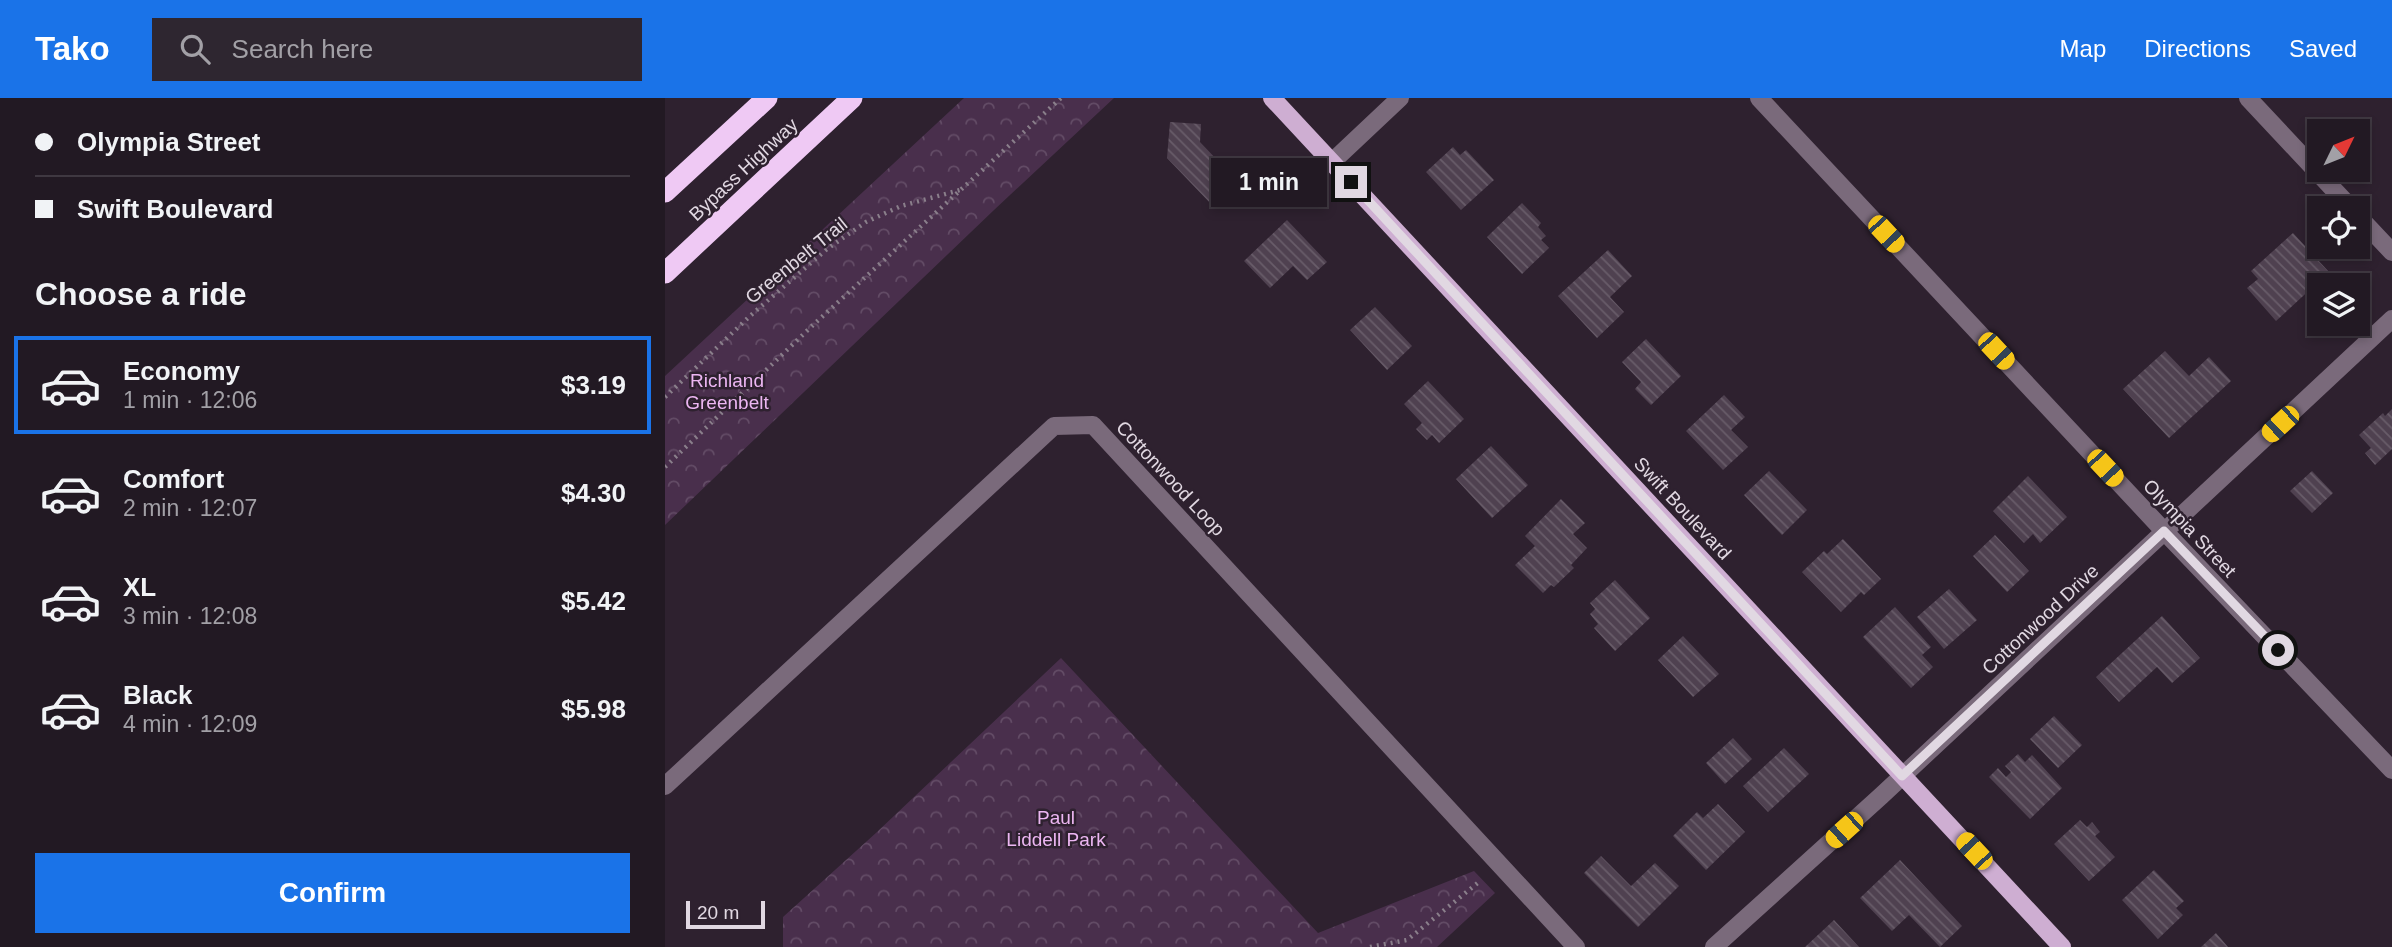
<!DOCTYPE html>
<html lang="en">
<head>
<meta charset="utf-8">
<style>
  body { margin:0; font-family:Arial,sans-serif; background:#2e2630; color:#f1f3f6; height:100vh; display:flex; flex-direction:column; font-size:26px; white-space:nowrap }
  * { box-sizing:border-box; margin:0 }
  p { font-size:23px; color:#a2a0a6 }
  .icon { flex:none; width:38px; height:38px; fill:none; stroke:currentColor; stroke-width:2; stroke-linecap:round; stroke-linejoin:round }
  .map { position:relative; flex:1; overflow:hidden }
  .side { display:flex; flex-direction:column; background:#221923; width:665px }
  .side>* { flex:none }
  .hud { display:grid; align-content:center; height:154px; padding:0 35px; background:#221923 }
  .needle { width:46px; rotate:47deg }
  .controls { position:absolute; left:1642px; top:21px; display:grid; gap:14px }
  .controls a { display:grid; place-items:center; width:63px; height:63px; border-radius:0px; background:#221923; box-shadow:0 4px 10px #0003,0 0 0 2px #3f3841; font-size:35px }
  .scale { position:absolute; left:21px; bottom:18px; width:79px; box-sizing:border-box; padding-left:7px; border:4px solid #e1d8e2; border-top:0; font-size:19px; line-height:24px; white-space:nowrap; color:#e1d8e2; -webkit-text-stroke:5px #2e212f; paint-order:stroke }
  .end { position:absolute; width:32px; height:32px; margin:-16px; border:9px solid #e1d8e2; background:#111; box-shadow:0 0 0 4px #111 }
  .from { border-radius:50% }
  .bubble { position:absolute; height:49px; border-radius:0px; background:#221923; box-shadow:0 4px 10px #0003,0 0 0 2px #3f3841; font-size:23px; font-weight:700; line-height:49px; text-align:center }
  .car { position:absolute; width:21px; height:42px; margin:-21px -10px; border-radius:9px; box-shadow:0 0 5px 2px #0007; background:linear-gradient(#f5c518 24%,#345 0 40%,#f5c518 0 76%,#345 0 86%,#f5c518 0) }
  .hud b { display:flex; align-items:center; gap:24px; height:66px; font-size:26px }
  .hud b+b { border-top:2px solid #3f3841 }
  .hud i { width:18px; height:18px; background:#f1f3f6 }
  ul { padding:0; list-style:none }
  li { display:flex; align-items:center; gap:21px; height:98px; margin:0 14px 10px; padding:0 21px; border:4px solid transparent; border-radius:0px }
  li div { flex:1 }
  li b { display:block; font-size:26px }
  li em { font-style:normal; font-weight:700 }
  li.current { border-color:#1a73e8 }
  li>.icon { width:63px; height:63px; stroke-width:1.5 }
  h2 { padding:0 35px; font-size:32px; line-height:84px }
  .primary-button { display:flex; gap:14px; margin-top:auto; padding:14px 35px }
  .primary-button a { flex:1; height:80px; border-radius:0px; background:#1a73e8; color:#fff; font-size:28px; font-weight:700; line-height:80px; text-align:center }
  header { display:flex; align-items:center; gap:42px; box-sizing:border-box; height:98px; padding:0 35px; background:#1a73e8; color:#fff }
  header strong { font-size:33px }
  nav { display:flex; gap:38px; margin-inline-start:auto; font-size:24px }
  .search { width:490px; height:63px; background:#2e2630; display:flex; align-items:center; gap:18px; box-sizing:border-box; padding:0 24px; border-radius:0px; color:#a2a0a6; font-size:26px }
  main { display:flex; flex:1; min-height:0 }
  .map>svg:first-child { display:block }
</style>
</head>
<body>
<header>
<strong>Tako</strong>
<div class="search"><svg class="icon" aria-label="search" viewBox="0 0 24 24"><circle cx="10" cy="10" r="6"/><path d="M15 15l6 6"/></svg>Search here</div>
<nav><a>Map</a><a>Directions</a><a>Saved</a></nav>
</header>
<main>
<section class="side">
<div class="hud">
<b><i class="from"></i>Olympia Street</b>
<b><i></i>Swift Boulevard</b>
</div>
<h2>Choose a ride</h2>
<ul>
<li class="current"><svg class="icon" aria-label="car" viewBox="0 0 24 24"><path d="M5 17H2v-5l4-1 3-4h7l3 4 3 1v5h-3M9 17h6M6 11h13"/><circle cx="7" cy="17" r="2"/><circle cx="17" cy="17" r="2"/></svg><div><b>Economy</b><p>1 min · 12:06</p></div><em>$3.19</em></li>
<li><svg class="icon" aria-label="car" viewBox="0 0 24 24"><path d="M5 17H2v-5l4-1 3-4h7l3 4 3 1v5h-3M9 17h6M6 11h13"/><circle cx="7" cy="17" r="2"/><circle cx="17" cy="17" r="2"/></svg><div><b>Comfort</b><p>2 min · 12:07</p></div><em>$4.30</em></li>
<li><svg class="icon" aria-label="car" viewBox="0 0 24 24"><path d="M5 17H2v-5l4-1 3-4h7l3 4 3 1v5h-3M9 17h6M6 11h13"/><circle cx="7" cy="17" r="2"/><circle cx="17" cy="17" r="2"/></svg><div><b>XL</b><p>3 min · 12:08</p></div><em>$5.42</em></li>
<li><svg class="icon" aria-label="car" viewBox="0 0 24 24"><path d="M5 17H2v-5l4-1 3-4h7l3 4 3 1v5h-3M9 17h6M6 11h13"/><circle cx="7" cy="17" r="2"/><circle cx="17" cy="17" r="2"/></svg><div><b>Black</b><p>4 min · 12:09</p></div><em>$5.98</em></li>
</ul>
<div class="primary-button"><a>Confirm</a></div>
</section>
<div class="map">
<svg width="1727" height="849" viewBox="0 0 1727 849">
  <defs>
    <pattern id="park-crowns" width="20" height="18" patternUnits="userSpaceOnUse" patternTransform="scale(1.75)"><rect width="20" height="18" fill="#492f4c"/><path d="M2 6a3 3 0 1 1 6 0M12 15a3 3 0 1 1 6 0" fill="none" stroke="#634c66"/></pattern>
    <pattern id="building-back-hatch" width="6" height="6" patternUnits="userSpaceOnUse" patternTransform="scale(1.75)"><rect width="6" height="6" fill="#4f4150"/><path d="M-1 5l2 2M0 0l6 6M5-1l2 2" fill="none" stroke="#685c69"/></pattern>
  </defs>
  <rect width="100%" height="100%" fill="#2e212f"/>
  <path fill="url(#park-crowns)" d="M299 0H449L329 112 0 427V278Z
    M396 560 653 835 809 773 830 795 772 849H118V819L212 734Z"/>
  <path fill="url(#building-back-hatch)" d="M505 24 536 26 535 44 573 84 548 108 502 60Z
    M788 49 795 57 801 52 829 82 796 112 761 74Z
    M857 105 876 125 873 129 881 138 876 142 884 150 857 176 822 139Z
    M622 122 662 164 642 182 628 168 605 190 579 163Z
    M1628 135 1664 174 1611 223 1582 190 1593 181 1586 173Z
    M943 152 967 178 945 199 959 214 932 240 893 198Z
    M710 209 747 248 722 272 685 232Z
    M981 241 1016 278 986 307 970 291 976 284 957 264Z
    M1500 253 1524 278 1544 259 1566 283 1504 340 1458 291Z
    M763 283 799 321 774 345 767 337 762 342 751 331 757 325 739 306Z
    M1059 297 1080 319 1066 332 1083 349 1058 372 1021 333Z
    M1727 311V351L1710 367 1700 355 1706 350 1694 337 1718 315 1720 318Z
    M826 348 863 387 827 420 791 381Z
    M1104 373 1142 412 1117 437 1079 397Z
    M1647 373 1668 395 1647 415 1625 393Z
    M1363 378 1402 419 1375 445 1368 436 1359 445 1328 413Z
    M896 401 920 425 908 436 922 450 906 467 909 470 889 489 886 487 878 495 850 467 870 448 860 438Z
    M1330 437 1364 473 1342 494 1308 458Z
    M1178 441 1216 481 1199 497 1196 494 1176 514 1137 474 1159 453 1162 456Z
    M950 482 985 520 950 553 929 530 933 526 925 516 930 511 925 505Z
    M1284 491 1312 522 1279 551 1252 519Z
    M1230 509 1266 549 1257 557 1268 569 1246 590 1198 539Z
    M1497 518 1535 560 1507 585 1492 569 1454 604 1431 579Z
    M1018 538 1054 576 1028 599 993 562Z
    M1389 618 1417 647 1393 670 1365 641Z
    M1068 640 1087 661 1060 686 1041 665Z
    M1119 650 1144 676 1103 714 1078 688Z
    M1353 656 1360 664 1367 657 1397 690 1365 721 1324 679 1333 670 1341 679 1346 674 1340 668Z
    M1053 706 1080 734 1041 772 1008 738 1032 714 1038 720Z
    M1415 722 1422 729 1427 724 1435 734 1430 738 1450 759 1424 783 1389 746Z
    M936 758 966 788 990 765 1014 788 973 829 919 775Z
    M1235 762 1297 828 1275 849 1244 817 1227 833 1195 800Z
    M1489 772 1519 803 1511 810 1518 817 1493 841 1457 802Z
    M1169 822 1194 849H1140Z
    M1551 835 1563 849H1536Z"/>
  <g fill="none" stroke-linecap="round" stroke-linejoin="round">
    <path stroke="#8a7f8b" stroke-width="4.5" stroke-dasharray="2 5" stroke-linecap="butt" d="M0 299 85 218 162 151 201 124 236 108 295 92
      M0 369 147 228 396 0
      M705 849 742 842 814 784"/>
    <path stroke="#7a6a7b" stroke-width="18" d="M1094 0 1499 433 1727 672
      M1583 0 1686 110
      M667 64 735 0
      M1692 117 1727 154
      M0 688 389 328 428 327 911 849
      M1049 849 1216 698 1727 221"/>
    <path stroke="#ceaed2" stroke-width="18" d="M607 0 1397 849"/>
    <path stroke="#efc9f4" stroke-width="21" d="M0 94 102 0
      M0 175 187 0"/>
  </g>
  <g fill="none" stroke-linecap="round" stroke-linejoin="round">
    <path stroke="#e1d8e2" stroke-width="9" d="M686 84 1237 678 1499 433 1613 552"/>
  </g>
  <g text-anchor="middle" stroke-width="5" stroke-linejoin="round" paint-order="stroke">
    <g font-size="19" fill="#e1d8e2" stroke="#2e212f">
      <text transform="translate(78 71) rotate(-43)" y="7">Bypass Highway</text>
      <text transform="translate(131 162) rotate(-39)" y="7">Greenbelt Trail</text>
      <text transform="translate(506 380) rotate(47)" y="7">Cottonwood Loop</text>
      <text transform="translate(1018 410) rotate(47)" y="7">Swift Boulevard</text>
      <text transform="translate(1525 430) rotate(47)" y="7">Olympia Street</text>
      <text transform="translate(1375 521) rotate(-43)" y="7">Cottonwood Drive</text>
    </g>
    <g font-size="19" fill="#ecb6f2" stroke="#2e212f">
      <text x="62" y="289">Richland<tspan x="62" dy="22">Greenbelt</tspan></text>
      <text x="391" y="726">Paul<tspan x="391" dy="22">Liddell Park</tspan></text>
    </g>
  </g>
</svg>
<div class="controls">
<a><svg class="needle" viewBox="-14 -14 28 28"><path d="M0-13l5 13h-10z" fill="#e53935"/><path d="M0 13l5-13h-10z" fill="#a2a0a6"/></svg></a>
<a><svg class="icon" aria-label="locate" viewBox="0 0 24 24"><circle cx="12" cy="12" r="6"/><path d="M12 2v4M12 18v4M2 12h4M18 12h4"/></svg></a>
<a><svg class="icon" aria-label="layers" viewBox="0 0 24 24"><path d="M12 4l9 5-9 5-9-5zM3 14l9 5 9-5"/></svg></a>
</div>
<div class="scale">20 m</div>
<i class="end from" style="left:1613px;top:552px"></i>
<i class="end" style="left:686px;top:84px"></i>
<div class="bubble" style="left:546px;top:60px;width:116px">1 min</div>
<i class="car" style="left:1221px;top:136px;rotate:137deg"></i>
<i class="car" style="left:1331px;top:253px;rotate:137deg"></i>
<i class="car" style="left:1615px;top:326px;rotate:227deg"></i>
<i class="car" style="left:1440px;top:370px;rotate:137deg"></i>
<i class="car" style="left:1179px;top:732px;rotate:228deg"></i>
<i class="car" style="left:1309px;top:753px;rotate:317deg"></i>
</div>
</main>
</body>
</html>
